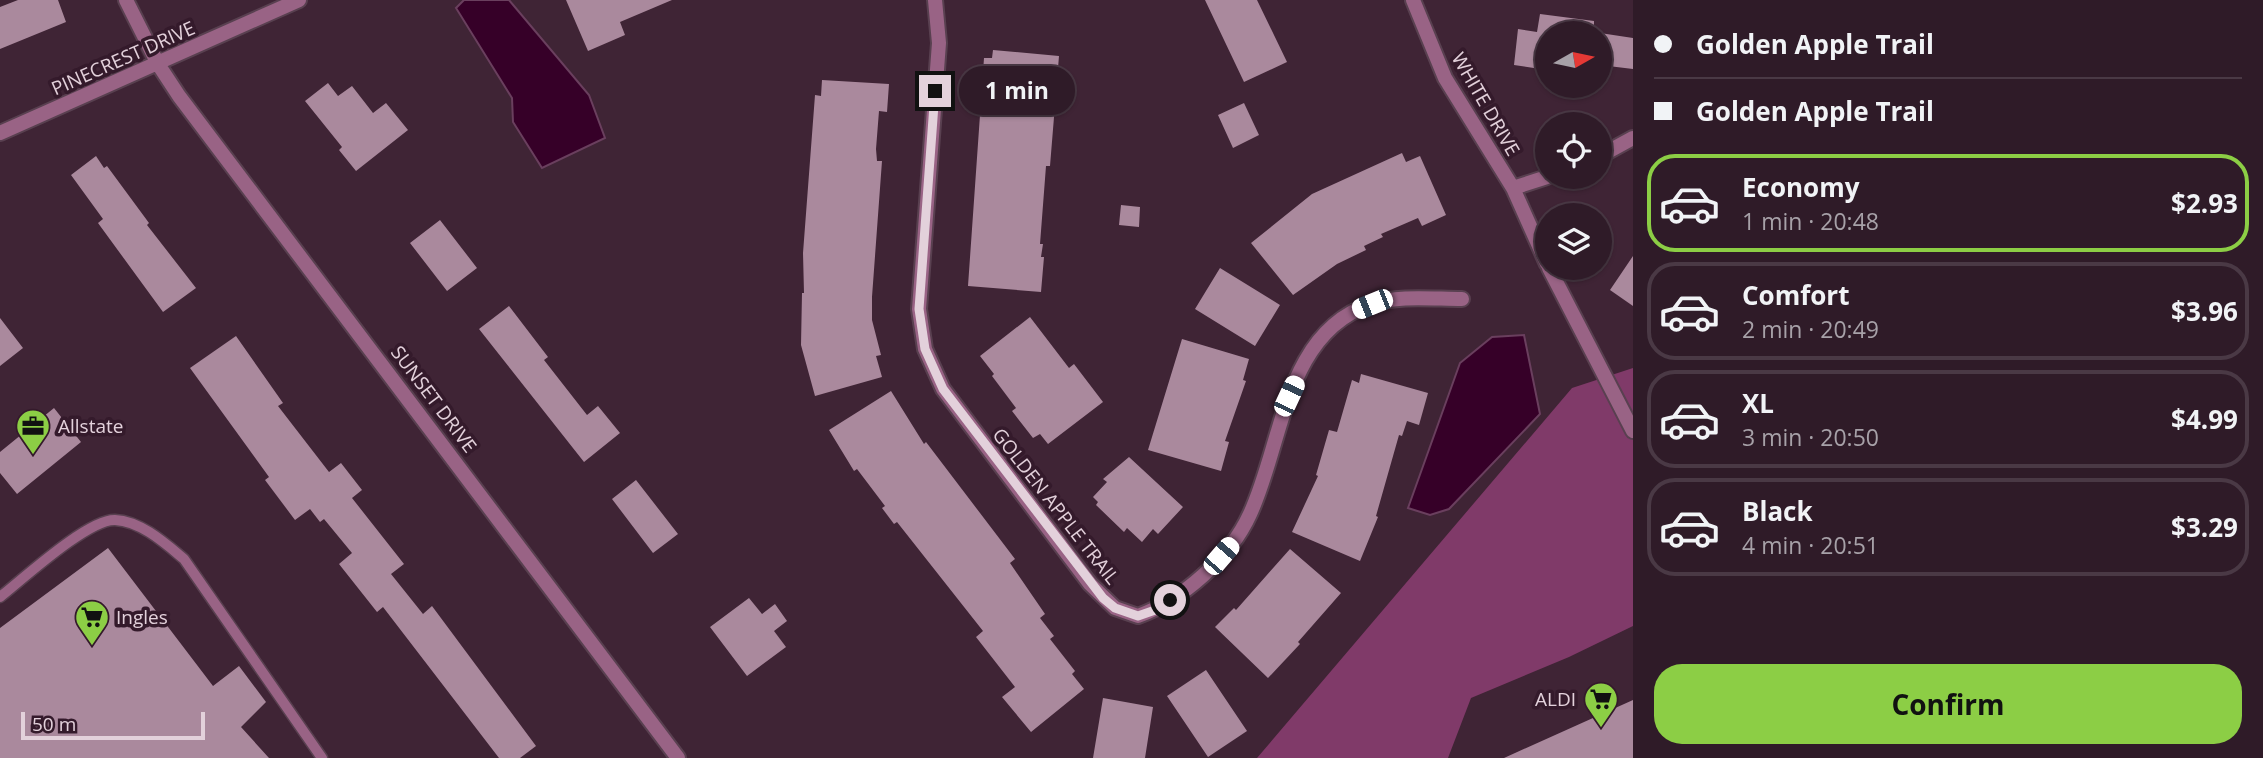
<!DOCTYPE html>
<html lang="en">
<head>
<meta charset="utf-8">
<style>
  body { margin:0; font-family:"Open Sans",sans-serif; background:#372430; color:#f1f3f6; height:100vh; display:flex; flex-direction:column; font-size:26px; white-space:nowrap }
  * { box-sizing:border-box; margin:0 }
  p { font-size:23px; color:#a7a1a8 }
  .icon { flex:none; width:38px; height:38px; fill:none; stroke:currentColor; stroke-width:2; stroke-linecap:round; stroke-linejoin:round }
  .map { position:relative; flex:1; overflow:hidden }
  .drawer { display:flex; flex-direction:column; background:#2f1b28; width:630px }
  .drawer>* { flex:none }
  .banner { display:grid; align-content:center; height:154px; padding:0 21px; background:#2f1b28 }
  .needle { width:46px; rotate:81deg }
  .fabs { position:absolute; left:1535px; top:21px; display:grid; gap:14px }
  .fabs a { display:grid; place-items:center; width:77px; height:77px; border-radius:50%; background:#2f1b28; box-shadow:0 2px 5px #0004,0 0 0 2px #4a3945; font-size:35px }
  .scale { position:absolute; left:21px; bottom:18px; width:184px; box-sizing:border-box; padding-left:7px; border:4px solid #e3d1db; border-top:0; font-size:19px; line-height:24px; white-space:nowrap; color:#e3d1db; -webkit-text-stroke:5px #341a2b; paint-order:stroke }
  .end { position:absolute; width:32px; height:32px; margin:-16px; border:9px solid #e3d1db; background:#111; box-shadow:0 0 0 4px #111 }
  .from { border-radius:50% }
  .bubble { position:absolute; height:49px; border-radius:24px; background:#2f1b28; box-shadow:0 2px 5px #0004,0 0 0 2px #4a3945; font-size:23px; font-weight:700; line-height:49px; text-align:center }
  .car { position:absolute; width:21px; height:42px; margin:-21px -10px; border-radius:9px; box-shadow:0 0 5px 2px #0007; background:linear-gradient(#fff 24%,#345 0 40%,#fff 0 76%,#345 0 86%,#fff 0) }
  .banner b { display:flex; align-items:center; gap:24px; height:66px; font-size:26px }
  .banner b+b { border-top:2px solid #4a3945 }
  .banner i { width:18px; height:18px; background:#f1f3f6 }
  ul { padding:0; list-style:none }
  li { display:flex; align-items:center; gap:21px; height:98px; margin:0 14px 10px; padding:0 7px; border:4px solid #4a3945; border-radius:28px }
  li div { flex:1 }
  li b { display:block; font-size:26px }
  li em { font-style:normal; font-weight:700 }
  li.on { border-color:#8cce45 }
  li>.icon { width:63px; height:63px; stroke-width:1.5 }
  .cta { display:flex; gap:14px; margin-top:auto; padding:14px 21px }
  .cta a { flex:1; height:80px; border-radius:28px; background:#8cce45; color:#111; font-size:28px; font-weight:700; line-height:80px; text-align:center }
  main { display:flex; flex:1; min-height:0 }
  .map>svg:first-child { display:block }
</style>
</head>
<body>
<main>
<div class="map">
<svg width="1633" height="758" viewBox="0 0 1633 758">
  <rect width="100%" height="100%" fill="#3f2435"/>
  <path fill="#803a69" d="M1633 368V626L1569 657 1471 698 1448 758H1257L1572 388Z"/>
  <path fill="#360028" stroke="#6a3f5e" stroke-width="2" d="M464 0H509L589 95 605 138 542 168 513 122 512 98 456 8Z
    M1524 335 1540 414 1449 509 1430 515 1408 508 1460 363 1492 337Z"/>
  <path fill="#aa899d" d="M18 0H58L66 22 0 49V7Z
    M566 0H672L620 22 625 35 588 51Z
    M1205 0H1257L1287 62 1244 82Z
    M1540 14 1594 21V33H1547V70L1514 65 1518 29 1537 32Z
    M1600 33 1633 38V69L1600 65Z
    M993 50 1059 56 1050 166H1046L1040 244H1043L1041 257H1044L1041 292 968 286 984 58H992Z
    M822 80 889 84 887 112 879 111 876 149 877 161H882L872 297V320L881 355 876 356 882 377 815 396 801 345 802 293H804L803 253 815 95 821 96Z
    M328 83 338 96 352 86 373 113 386 103 408 130 356 171 339 150 342 147 305 101Z
    M1244 103 1259 135 1233 148 1218 115Z
    M1402 153 1406 162 1420 156 1446 215 1422 226 1418 218 1381 234 1383 237 1364 246 1366 250 1337 264 1293 295 1251 243 1312 194Z
    M96 156 104 168 107 166 149 223 147 225 196 288 163 312 98 223 103 219 71 175Z
    M1121 205 1140 207 1139 227 1119 225Z
    M440 220 477 268 447 291 410 243Z
    M1633 256V306L1610 290Z
    M1220 268 1280 305 1255 346 1195 309Z
    M509 306 548 357 544 360 587 415 598 406 620 433 584 462 479 329Z
    M1030 317 1069 368 1074 364 1103 402 1048 444 1040 434 1033 438 1012 411 1016 408 992 376 994 374 980 356Z
    M0 318 23 348 0 366Z
    M236 336 283 403 278 406 329 472 341 463 362 490 352 498 404 564 391 574 423 614 432 606 536 746 520 758H499L383 607 377 612 339 564 352 553 324 519 320 522 310 509 295 520 265 480 269 477 190 368Z
    M1182 339 1249 359 1243 380 1246 381 1225 441 1229 442 1221 471 1148 450Z
    M1361 374 1428 393 1419 425 1407 421 1402 436 1399 435 1376 516 1378 517 1360 561 1292 532 1318 476 1316 475 1329 430 1337 432 1352 380 1359 383Z
    M891 391 924 444 926 442 1015 559 1010 563 1045 614 1040 618 1054 636 1050 639 1075 671 1072 674 1084 689 1031 732 1002 697 1015 687 976 637 983 631 897 522 894 524 882 508 885 506 857 469 854 471 829 430Z
    M54 408 81 442 17 494 0 473V452Z
    M1129 457 1183 507 1158 534 1153 529 1142 542 1127 528 1124 532 1096 505 1098 502 1093 497 1107 482 1103 479Z
    M636 480 678 534 653 553 612 499Z
    M108 548 213 686 239 666 266 702 241 727 269 758H0V628Z
    M1290 549 1341 593 1298 642 1300 644 1268 678 1215 627 1234 608 1236 610Z
    M749 598 762 614 775 604 787 621 774 631 786 647 747 676 710 627Z
    M1206 670 1247 731 1208 757 1167 696Z
    M1103 698 1153 707 1145 758H1093Z
    M1633 700V758H1504Z"/>
  <g fill="none" stroke-linecap="round" stroke-linejoin="round">
    <g stroke="#594050" stroke-width="13">
      <path id="lane" d="M0 597C23 579 88 519 115 520 141 521 166 544 184 559L322 758"/>
    </g>
    <g stroke="#594050" stroke-width="18">
      <path id="street" d="M126 0 158 64 179 96 678 758
        M935 0 939 43 919 309 925 349 943 389 1090 584 1115 608 1138 616C1182 600 1230 558 1250 514 1283 444 1284 333 1371 304 1399 295 1433 299 1462 299
        M1413 0 1445 78 1513 188 1547 264
        M0 133 299 0
        M1600 156 1633 138
        M1513 188 1547 177
        M1549 268 1633 431"/>
    </g>
    <use href="#lane" stroke="#996385" stroke-width="10"/>
    <use href="#street" stroke="#996385" stroke-width="14"/>
  </g>
  <g fill="none" stroke-linecap="round" stroke-linejoin="round">
    <path stroke="#e3d1db" stroke-width="9" d="M935 91 919 309 925 349 943 389 1103 598 1115 608 1138 616 1158 609 1170 600"/>
  </g>
  <defs>
    <g id="office-pin" transform="scale(1.75)"><path d="M0 17L-7.5 6A9.5 9.5 0 1 1 7.5 6Z" fill="#8cce45" stroke="#341a2b"/><path d="M-6-3h4V-5.5h4V-3h4V5H-6ZM-1-4.5V-3h2v-1.5ZM-6 0V1H6V0Z" fill="#111"/></g>
    <g id="supermarket-pin" transform="scale(1.75)"><path d="M0 17L-7.5 6A9.5 9.5 0 1 1 7.5 6Z" fill="#8cce45" stroke="#341a2b"/><path d="M-6-5.5h2.5l.6 2H6L4.5 2H-2.5L-4.4-4H-6ZM-1.5 3.2a1.3 1.3 0 1 0 .1 0ZM3 3.2a1.3 1.3 0 1 0 .1 0Z" fill="#111"/></g>
  </defs>
  <g fill-rule="evenodd">
    <use href="#office-pin" x="33" y="426"/>
    <use href="#supermarket-pin" x="92" y="617"/>
    <use href="#supermarket-pin" x="1601" y="699"/>
  </g>
  <g text-anchor="middle" stroke-width="7" stroke-linejoin="round" paint-order="stroke">
    <g font-size="19" fill="#e3d1db" stroke="#341a2b">
      <text transform="translate(123 58) rotate(-24)" y="7">PINECREST DRIVE</text>
      <text transform="translate(1486 104) rotate(60)" y="7">WHITE DRIVE</text>
      <text transform="translate(434 399) rotate(53)" y="7">SUNSET DRIVE</text>
      <text transform="translate(1056 506) rotate(52)" y="7">GOLDEN APPLE TRAIL</text>
    </g>
    <g font-size="19" fill="#e3d1db" stroke="#341a2b" text-anchor="start">
      <text x="58" y="433">Allstate</text>
      <text x="116" y="624">Ingles</text>
      <text x="1576" y="706" text-anchor="end">ALDI</text>
    </g>
  </g>
</svg>
<div class="fabs">
<a><svg class="needle" viewBox="-14 -14 28 28"><path d="M0-13l5 13h-10z" fill="#e53935"/><path d="M0 13l5-13h-10z" fill="#a7a1a8"/></svg></a>
<a><svg class="icon" aria-label="locate" viewBox="0 0 24 24"><circle cx="12" cy="12" r="6"/><path d="M12 2v4M12 18v4M2 12h4M18 12h4"/></svg></a>
<a><svg class="icon" aria-label="layers" viewBox="0 0 24 24"><path d="M12 4l9 5-9 5-9-5zM3 14l9 5 9-5"/></svg></a>
</div>
<div class="scale">50 m</div>
<i class="end from" style="left:1170px;top:600px"></i>
<i class="end" style="left:935px;top:91px"></i>
<div class="bubble" style="left:959px;top:66px;width:116px">1 min</div>
<i class="car" style="left:1372px;top:304px;rotate:248deg"></i>
<i class="car" style="left:1289px;top:396px;rotate:25deg"></i>
<i class="car" style="left:1221px;top:556px;rotate:41deg"></i>
</div>
<section class="drawer">
<div class="banner">
<b><i class="from"></i>Golden Apple Trail</b>
<b><i></i>Golden Apple Trail</b>
</div>
<ul>
<li class="on"><svg class="icon" aria-label="car" viewBox="0 0 24 24"><path d="M5 17H2v-5l4-1 3-4h7l3 4 3 1v5h-3M9 17h6M6 11h13"/><circle cx="7" cy="17" r="2"/><circle cx="17" cy="17" r="2"/></svg><div><b>Economy</b><p>1 min · 20:48</p></div><em>$2.93</em></li>
<li><svg class="icon" aria-label="car" viewBox="0 0 24 24"><path d="M5 17H2v-5l4-1 3-4h7l3 4 3 1v5h-3M9 17h6M6 11h13"/><circle cx="7" cy="17" r="2"/><circle cx="17" cy="17" r="2"/></svg><div><b>Comfort</b><p>2 min · 20:49</p></div><em>$3.96</em></li>
<li><svg class="icon" aria-label="car" viewBox="0 0 24 24"><path d="M5 17H2v-5l4-1 3-4h7l3 4 3 1v5h-3M9 17h6M6 11h13"/><circle cx="7" cy="17" r="2"/><circle cx="17" cy="17" r="2"/></svg><div><b>XL</b><p>3 min · 20:50</p></div><em>$4.99</em></li>
<li><svg class="icon" aria-label="car" viewBox="0 0 24 24"><path d="M5 17H2v-5l4-1 3-4h7l3 4 3 1v5h-3M9 17h6M6 11h13"/><circle cx="7" cy="17" r="2"/><circle cx="17" cy="17" r="2"/></svg><div><b>Black</b><p>4 min · 20:51</p></div><em>$3.29</em></li>
</ul>
<div class="cta"><a>Confirm</a></div>
</section>
</main>
</body>
</html>
